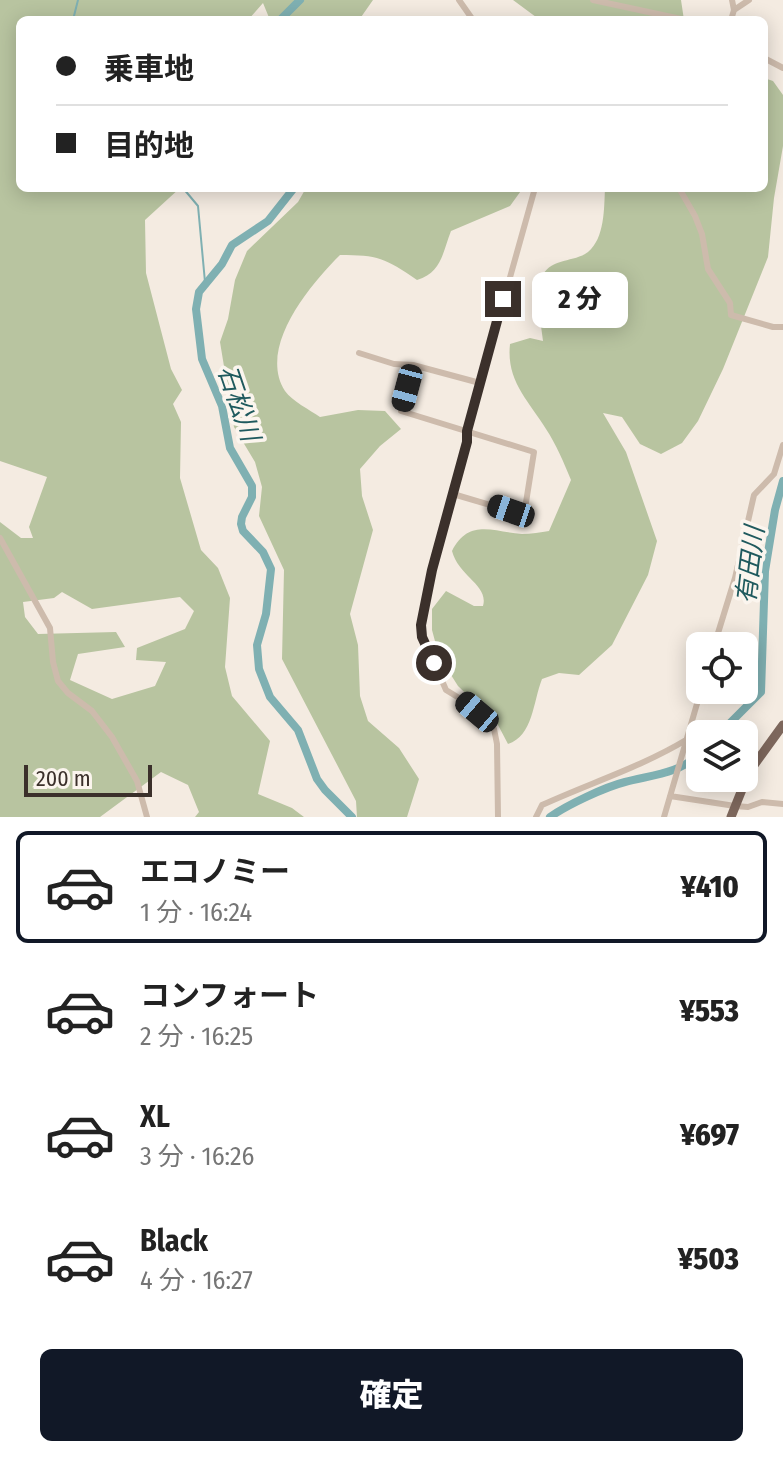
<!DOCTYPE html>
<html lang="ja">
<head>
<meta charset="utf-8">
<style>
  body { margin:0; font-family:"Fira Sans Condensed","Noto Sans JP",sans-serif; background:#f6f6f6; color:#222; height:100vh; display:flex; flex-direction:column; font-size:30px; white-space:nowrap }
  * { box-sizing:border-box; margin:0 }
  p { font-size:26px; color:#767676 }
  .icon { flex:none; width:44px; height:44px; fill:none; stroke:currentColor; stroke-width:2; stroke-linecap:round; stroke-linejoin:round }
  .map { position:relative; height:817px; overflow:hidden }
  .drawer { display:flex; flex-direction:column; background:#fff; flex:1 }
  .drawer>* { flex:none }
  .banner { position:absolute; left:16px; top:16px; width:752px; height:176px; border-radius:12px; box-shadow:0 4px 20px #0003; display:grid; align-content:center; height:176px; padding:0 40px; background:#fff }
  .controls { position:absolute; left:686px; top:632px; display:grid; gap:16px }
  .controls a { display:grid; place-items:center; width:72px; height:72px; border-radius:12px; background:#fff; box-shadow:0 4px 20px #0003; font-size:40px }
  .scale { position:absolute; left:24px; bottom:20px; width:128px; box-sizing:border-box; padding-left:8px; border:4px solid #3b302b; border-top:0; font-size:22px; line-height:28px; white-space:nowrap; color:#3b302b; -webkit-text-stroke:6px #fbf5ee; paint-order:stroke }
  .end { position:absolute; width:36px; height:36px; margin:-18px; border:10px solid #3b302b; background:#fff; box-shadow:0 0 0 4px #fff }
  .from { border-radius:50% }
  .bubble { position:absolute; height:56px; border-radius:12px; background:#fff; box-shadow:0 4px 20px #0003; font-size:26px; font-weight:800; line-height:56px; text-align:center }
  .car { position:absolute; width:24px; height:48px; margin:-24px -12px; border-radius:10px; box-shadow:0 0 6px 2px #0007; background:linear-gradient(#222 24%,#8ab4d8 0 40%,#222 0 76%,#8ab4d8 0 86%,#222 0) }
  .banner b { display:flex; align-items:center; gap:28px; height:76px; font-size:30px }
  .banner b+b { border-top:2px solid #e0e0e0 }
  .banner i { width:20px; height:20px; background:#222 }
  ul { padding:14px 0 0; list-style:none }
  li { display:flex; align-items:center; gap:24px; height:112px; margin:0 16px 12px; padding:0 24px; border:4px solid transparent; border-radius:12px }
  li div { flex:1 }
  li b { display:block; font-size:30px }
  li em { font-style:normal; font-weight:800 }
  li.active { border-color:#111827 }
  li>.icon { width:72px; height:72px; stroke-width:1.5 }
  .action { display:flex; gap:16px; margin-top:auto; padding:16px 40px }
  .action a { flex:1; height:92px; border-radius:12px; background:#111827; color:#fff; font-size:32px; font-weight:800; line-height:92px; text-align:center }
  .map>svg:first-child { display:block }
</style>
</head>
<body>
<div class="map">
<svg width="783" height="817" viewBox="0 0 783 817">
  <rect width="100%" height="100%" fill="#f4ebe1"/>
  <path fill="#b8c4a0" fill-rule="evenodd" d="M0 0H373L359 20H270L263 3 248 20H20V188H180L145 220 146 273 171 369 182 390 173 404 181 422 180 478 201 550 218 568 230 598 225 667 232 696 270 741 258 794 292 808 304 817H195L199 812 188 785 161 772 100 817H0V522L21 538H33L29 527 47 477 0 461ZM62 592 92 609 180 597 194 611 185 629 137 648 136 660 166 662 155 686 112 699 70 680 78 654 125 647 116 632 38 634 25 617 23 602 54 598Z
    M513 0H681L684 20H540Z
    M764 78 773 81 783 95V146L774 198 768 257 723 369 698 421 682 443 661 454 640 444 622 417 603 413 626 452 657 541 648 575 612 645 579 675 559 673 542 679C533 702 533 736 508 744L498 725 458 686 439 656 432 630V609L446 591 474 606H483C489 585 459 577 452 551 469 518 493 532 522 534 531 534 541 532 549 531L571 480C564 463 556 444 546 429 528 400 506 381 510 344L530 338 543 341C541 323 535 296 541 279 549 257 574 263 588 252 605 238 604 208 605 188H764Z
    M306 188H523L510 206 451 231C442 254 442 272 417 280 385 258 378 255 340 255 311 284 257 347 285 391 292 401 310 410 320 417L358 410 385 411 401 429 380 446 360 469 362 496 373 530 350 614 358 645 360 696 368 721 399 748 419 779 407 817H357L356 801 282 659 284 570 259 516 262 487 255 462 234 427 220 342 228 319 235 280 247 251 298 202Z"/>
  <g fill="none" stroke-linecap="round" stroke-linejoin="round">
    <path stroke="#7fb0b2" stroke-width="2" d="M73 20 78 0
      M183 188 198 206 205 282"/>
    <path stroke="#7fb0b2" stroke-width="8" d="M280 20 300 0
      M294 188 268 221 232 245 222 264 199 292 196 309 202 359 222 406 230 448 252 486V497L242 517 241 524 243 531 263 552 271 569 266 614 257 645 259 669 270 697 298 730 317 779 325 790 352 817
      M719 734 761 692 765 571 775 510 783 481
      M550 817C567 805 605 787 625 782 651 775 680 774 700 753"/>
    <path stroke="#cdbbac" stroke-width="6" d="M459 0 473 20
      M593 0 681 19 706 20
      M734 10 749 0
      M731 20 734 10 732 0
      M764 58 783 68
      M679 188 695 216 702 234 708 269 730 303 731 315 773 327H783
      M359 353 394 364 413 365 480 383
      M413 365 401 411 534 452 524 515 453 494
      M0 538 50 628 53 662 58 681 68 693 92 711 112 737 137 781 147 817
      M714 646 735 578 754 495 774 474 783 445
      M670 796 735 806 748 807 762 802 783 804
      M498 817 497 744 494 729 464 701 446 690 421 632 432 570 467 442V431L535 188
      M536 817 542 805C590 783 641 767 686 740
      M664 817 701 690"/>
    <path stroke="#7d675c" stroke-width="9" d="M731 817 749 772 783 725"/>
  </g>
  <g fill="none" stroke-linecap="round" stroke-linejoin="round">
    <path stroke="#3b302b" stroke-width="10" d="M434 663 422 637 421 625 432 570 467 442V431L503 299"/>
  </g>
  <g text-anchor="middle" stroke-width="7" stroke-linejoin="round" paint-order="stroke">
    <g font-size="26" font-style="italic" fill="#1f5a5e" stroke="#fbf5ee">
      <text transform="translate(239 403) rotate(71)" y="9">石松川</text>
      <text transform="translate(750 565) rotate(-83)" y="9">有田川</text>
    </g>
  </g>
</svg>
<div class="controls">
<a><svg class="icon" aria-label="locate" viewBox="0 0 24 24"><circle cx="12" cy="12" r="6"/><path d="M12 2v4M12 18v4M2 12h4M18 12h4"/></svg></a>
<a><svg class="icon" aria-label="layers" viewBox="0 0 24 24"><path d="M12 4l9 5-9 5-9-5zM3 14l9 5 9-5"/></svg></a>
</div>
<div class="scale">200 m</div>
<i class="end from" style="left:434px;top:663px"></i>
<i class="end" style="left:503px;top:299px"></i>
<div class="bubble" style="left:532px;top:272px;width:96px">2 分</div>
<i class="car" style="left:407px;top:388px;rotate:195deg"></i>
<i class="car" style="left:511px;top:511px;rotate:289deg"></i>
<i class="car" style="left:477px;top:712px;rotate:310deg"></i>
<div class="banner">
<b><i class="from"></i>乗車地</b>
<b><i></i>目的地</b>
</div>
</div>
<section class="drawer">
<ul>
<li class="active"><svg class="icon" aria-label="car" viewBox="0 0 24 24"><path d="M5 17H2v-5l4-1 3-4h7l3 4 3 1v5h-3M9 17h6M6 11h13"/><circle cx="7" cy="17" r="2"/><circle cx="17" cy="17" r="2"/></svg><div><b>エコノミー</b><p>1 分 · 16:24</p></div><em>¥410</em></li>
<li><svg class="icon" aria-label="car" viewBox="0 0 24 24"><path d="M5 17H2v-5l4-1 3-4h7l3 4 3 1v5h-3M9 17h6M6 11h13"/><circle cx="7" cy="17" r="2"/><circle cx="17" cy="17" r="2"/></svg><div><b>コンフォート</b><p>2 分 · 16:25</p></div><em>¥553</em></li>
<li><svg class="icon" aria-label="car" viewBox="0 0 24 24"><path d="M5 17H2v-5l4-1 3-4h7l3 4 3 1v5h-3M9 17h6M6 11h13"/><circle cx="7" cy="17" r="2"/><circle cx="17" cy="17" r="2"/></svg><div><b>XL</b><p>3 分 · 16:26</p></div><em>¥697</em></li>
<li><svg class="icon" aria-label="car" viewBox="0 0 24 24"><path d="M5 17H2v-5l4-1 3-4h7l3 4 3 1v5h-3M9 17h6M6 11h13"/><circle cx="7" cy="17" r="2"/><circle cx="17" cy="17" r="2"/></svg><div><b>Black</b><p>4 分 · 16:27</p></div><em>¥503</em></li>
</ul>
<div class="action"><a>確定</a></div>
</section>
</body>
</html>
